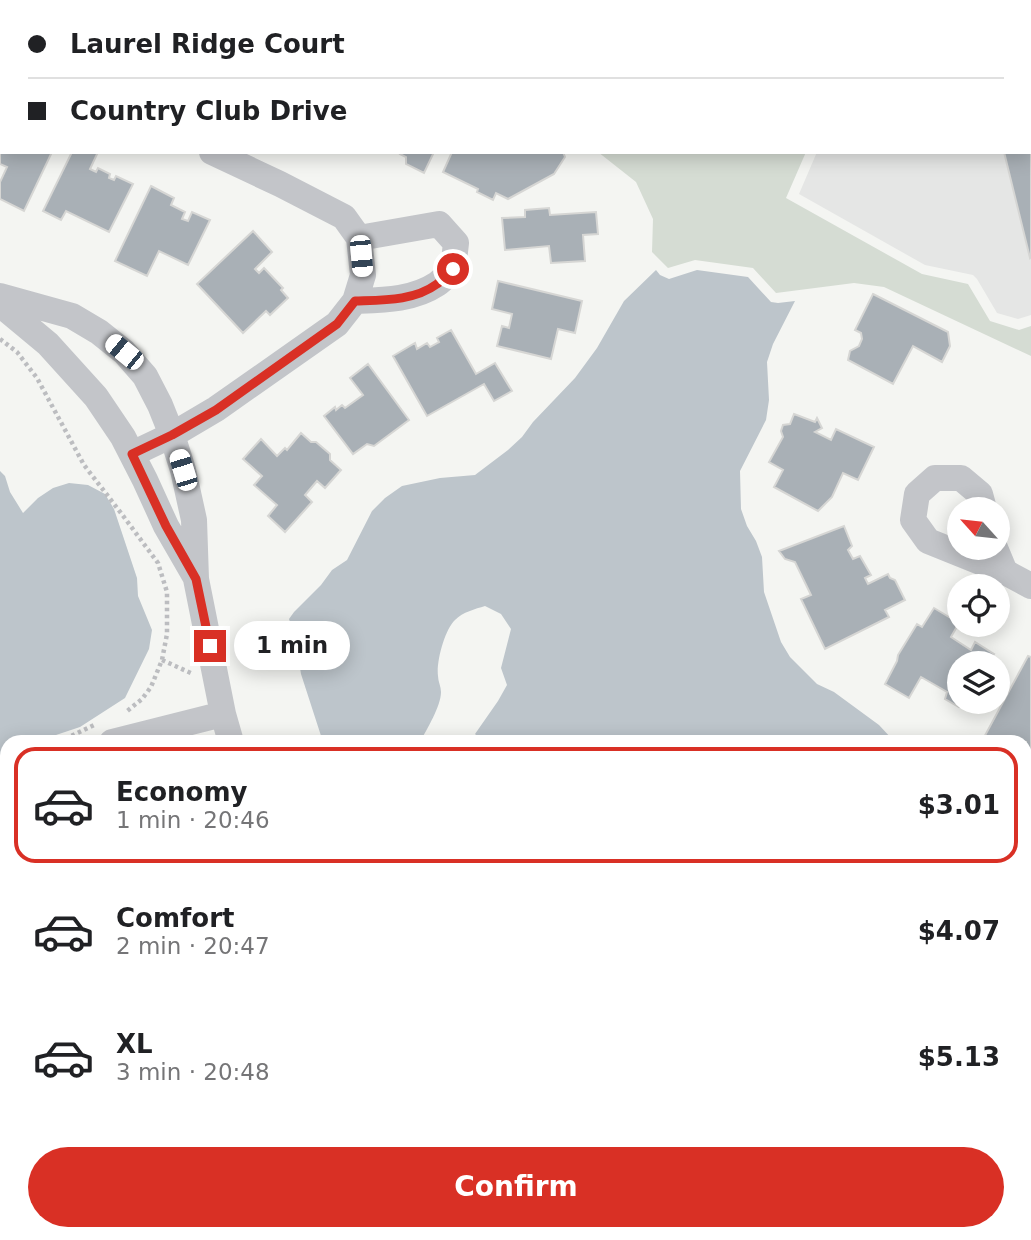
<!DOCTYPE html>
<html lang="en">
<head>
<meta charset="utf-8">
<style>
  body { margin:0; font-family:"DejaVu Sans",sans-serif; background:#f6f6f6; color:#202124; height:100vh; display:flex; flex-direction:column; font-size:26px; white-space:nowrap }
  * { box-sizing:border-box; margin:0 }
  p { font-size:23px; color:#757577 }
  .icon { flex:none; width:38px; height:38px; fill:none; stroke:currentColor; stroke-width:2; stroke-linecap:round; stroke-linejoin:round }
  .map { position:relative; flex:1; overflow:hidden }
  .details { position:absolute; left:0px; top:735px; width:1032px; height:506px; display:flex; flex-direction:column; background:#fff; border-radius:21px 21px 0 0; box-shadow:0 4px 18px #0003 }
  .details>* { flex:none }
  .banner { position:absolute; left:0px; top:0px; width:1032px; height:154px; box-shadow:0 4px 18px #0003; display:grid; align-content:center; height:154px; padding:0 28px; background:#fff }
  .needle { width:46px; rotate:297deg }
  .buttons { position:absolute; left:947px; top:497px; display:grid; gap:14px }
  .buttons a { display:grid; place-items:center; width:63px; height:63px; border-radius:50%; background:#fff; box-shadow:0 4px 18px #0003; font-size:35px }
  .end { position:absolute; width:32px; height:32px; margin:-16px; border:9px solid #d93025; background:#fff; box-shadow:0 0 0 4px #fff }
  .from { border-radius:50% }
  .bubble { position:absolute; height:49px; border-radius:24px; background:#fff; box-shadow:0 4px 18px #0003; font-size:23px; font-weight:800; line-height:49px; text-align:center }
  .car { position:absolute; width:21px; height:42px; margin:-21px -10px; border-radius:9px; box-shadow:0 0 5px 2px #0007; background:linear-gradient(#fff 24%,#345 0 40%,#fff 0 76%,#345 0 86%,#fff 0) }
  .banner b { display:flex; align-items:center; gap:24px; height:66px; font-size:26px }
  .banner b+b { border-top:2px solid #e0e0e0 }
  .banner i { width:18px; height:18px; background:#202124 }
  ul { padding:12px 0 0; list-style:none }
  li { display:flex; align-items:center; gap:21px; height:116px; margin:0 14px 10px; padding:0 14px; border:4px solid transparent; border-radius:21px }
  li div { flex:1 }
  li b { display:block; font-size:26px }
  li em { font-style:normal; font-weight:800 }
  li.selected { border-color:#d93025 }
  li>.icon { width:63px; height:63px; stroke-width:1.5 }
  .cta { display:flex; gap:14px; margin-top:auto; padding:14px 28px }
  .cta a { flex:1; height:80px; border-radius:42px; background:#d93025; color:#fff; font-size:28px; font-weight:800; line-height:80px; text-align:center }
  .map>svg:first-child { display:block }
</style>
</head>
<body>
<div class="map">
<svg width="1031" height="1240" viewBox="0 0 1031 1240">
  <rect width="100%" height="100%" fill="#f4f5f2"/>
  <path fill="#e5e6e5" d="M382 0H1031V315L1018 319 997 313 977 279 973 275 925 265 799 194 817 152H1031V2H386Z"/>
  <path fill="#d5dcd3" d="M598 152H806L786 198 922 274 968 284 990 321 1019 330 1031 326V356L884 287 854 283 776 293 753 268 695 260 668 268 652 252 653 219 636 182Z"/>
  <path fill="#bdc5cb" d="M656 270 660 275 669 279 697 270 748 277 771 302 778 303 795 301 773 344 767 362 769 400 766 420 740 471 741 509 747 526 756 541 762 557 764 592 781 642 790 657 817 684 834 692 879 725 892 739 899 742H483L475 734 498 701 507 685 501 668 511 629 501 614 485 606C475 609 463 612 455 620 445 629 436 662 438 676 438 681 441 687 441 692 441 706 427 729 420 742H323L301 674 295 637 289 619 294 612 321 585 332 570 347 560 372 511 385 498 402 486 440 478 475 475 508 450 522 437 533 422 575 378 597 348 624 301Z
    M0 471 5 476 10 492 23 513 38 498 53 488 69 483 88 485 105 494 114 509 137 578 138 596 152 630 149 649 125 698 80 727 47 738 40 742H7V766L0 773Z
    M1026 815 1031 819V972L1026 973Z"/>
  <path fill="#a9b0b6" stroke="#d6d6d4" stroke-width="2" d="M514 0H613V2H514Z
    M0 110 2 111V152H52L24 211 0 199V182L7 167 0 164Z
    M1031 136V257L1030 258 1004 152H1031Z
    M72 152H98L90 169 96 172 98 168 110 174 109 178 114 180 116 176 133 184 109 232 66 211 61 220 43 211Z
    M401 152H434L424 173 406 164V157L400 154Z
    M452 152H563L565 157 554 174 508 199 496 193 493 200 477 192 478 189 443 172Z
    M151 186 174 198 171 205 185 212 182 219 188 221 192 212 210 220 188 265 159 251 147 276 115 261Z
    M549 208 550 215 596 212 598 234 583 235 585 261 551 263 549 246 505 250 502 218 525 217V210Z
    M253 231 272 252 255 269 259 273 264 268 283 288 281 290 288 298 270 315 266 311 243 333 197 284Z
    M498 281 582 301 575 333 558 329 551 359 497 346 502 326 509 328 512 314 492 309Z
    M873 294 948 332 950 346 942 362 913 346 893 384 848 360 850 351 859 346 862 339 861 333 855 330Z
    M451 330 476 374 495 363 512 391 494 401 484 384 427 416 393 356 415 343 417 349 427 343 430 347 439 342 437 338Z
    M368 364 409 420 374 446 367 444 353 454 324 416 335 407 336 410 342 405 345 408 363 395 350 378Z
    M794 414 815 422 817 418 822 428 815 432 831 440 836 429 874 447 858 480 843 473 832 497 818 511 774 487 783 470 769 462 783 437 781 431 783 425 790 424Z
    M301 433 311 442H316L330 454V460L341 470 325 488 317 481 305 495 312 502 285 532 268 516 277 505 254 485 262 476 243 459 261 439 277 456 285 448 287 450Z
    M844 526 852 546 848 550 853 559 860 556 871 575 865 578 868 584 888 574 890 578 895 580 905 600 885 610 889 617 825 649 801 599 811 595 795 562 785 559 779 551Z
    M934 608 959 623 951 637 971 650 975 642 994 654 988 663H959V702H966L959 707 945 699 947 692 921 677 909 698 885 684 897 661 898 655 917 624 922 627Z
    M1028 656 1031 657V768L1026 765V742L982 741Z
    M7 914V972L1 969 3 965 0 964V929Z
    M0 1015 7 1018V1060L1 1072 7 1075V1088L2 1098 0 1097Z
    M1028 1053H1031V1097H1029L1026 1094V1055Z
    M96 1234H171L168 1240H112Z
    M355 1234H420L417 1240H409L403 1237 402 1240H367Z"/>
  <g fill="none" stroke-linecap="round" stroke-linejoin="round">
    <path stroke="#bcbdc0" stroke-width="4.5" stroke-dasharray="3.5 3.5" stroke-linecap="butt" d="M0 339 17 352 37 378 84 465 121 513 158 563 167 592V634L162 660 151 687 142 699 126 712
      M162 660 193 674
      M59 742 96 724"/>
    <path stroke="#c3c5c9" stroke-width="26" d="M0 53H2
      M0 296 72 316 99 332 124 352 145 376 160 405 172 435 183 470 194 520 196 579 223 714 231 742
      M355 301C383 300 413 300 437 284 443 280 448 274 453 269L456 243 439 224 359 238
      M0 304 48 344 96 397 123 437 145 480 166 526 196 578
      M132 454 172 435 216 409 337 324 355 301 363 275 359 238 344 217 280 184 212 152
      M984 509 980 494 961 478H935L917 494 913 520 928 541 1005 572 995 548
      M1005 572 1031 586
      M112 742 223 714
      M0 807 7 800
      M1026 1194H1031
      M228 1240 230 1234
      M681 1240 684 1234"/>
  </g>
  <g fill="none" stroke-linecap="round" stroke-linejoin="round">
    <path stroke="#d93025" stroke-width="9" d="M210 646 196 579 166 526 132 454 172 435 216 410 337 324 355 301C383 300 414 301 437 284 443 280 448 274 453 269"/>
  </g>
</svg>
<div class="buttons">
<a><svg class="needle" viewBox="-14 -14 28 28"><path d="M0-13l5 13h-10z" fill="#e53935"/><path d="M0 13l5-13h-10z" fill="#757577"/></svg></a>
<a><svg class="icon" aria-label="locate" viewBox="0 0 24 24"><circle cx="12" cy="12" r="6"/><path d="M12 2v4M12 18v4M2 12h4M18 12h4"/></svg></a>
<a><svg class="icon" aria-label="layers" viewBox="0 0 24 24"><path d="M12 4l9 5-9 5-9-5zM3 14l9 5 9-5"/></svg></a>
</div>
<i class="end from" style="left:453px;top:269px"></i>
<i class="end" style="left:210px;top:646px"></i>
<div class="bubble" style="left:234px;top:621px;width:116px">1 min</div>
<i class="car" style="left:361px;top:256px;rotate:175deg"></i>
<i class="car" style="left:124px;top:352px;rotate:309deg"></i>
<i class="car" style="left:183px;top:470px;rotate:343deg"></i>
<div class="banner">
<b><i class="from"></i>Laurel Ridge Court</b>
<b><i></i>Country Club Drive</b>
</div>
<section class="details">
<ul>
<li class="selected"><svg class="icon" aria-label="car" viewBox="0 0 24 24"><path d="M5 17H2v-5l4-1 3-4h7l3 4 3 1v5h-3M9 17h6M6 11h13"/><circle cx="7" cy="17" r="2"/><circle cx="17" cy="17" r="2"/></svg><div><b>Economy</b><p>1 min · 20:46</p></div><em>$3.01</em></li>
<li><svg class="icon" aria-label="car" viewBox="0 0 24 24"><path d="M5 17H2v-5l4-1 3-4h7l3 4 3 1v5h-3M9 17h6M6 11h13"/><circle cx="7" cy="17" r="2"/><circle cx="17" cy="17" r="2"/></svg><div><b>Comfort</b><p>2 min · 20:47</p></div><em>$4.07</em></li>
<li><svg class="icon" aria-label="car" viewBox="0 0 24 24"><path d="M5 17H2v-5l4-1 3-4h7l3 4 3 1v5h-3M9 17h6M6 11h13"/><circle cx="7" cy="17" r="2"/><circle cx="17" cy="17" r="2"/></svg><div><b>XL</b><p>3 min · 20:48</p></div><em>$5.13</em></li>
</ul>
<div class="cta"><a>Confirm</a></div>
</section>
</div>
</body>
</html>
